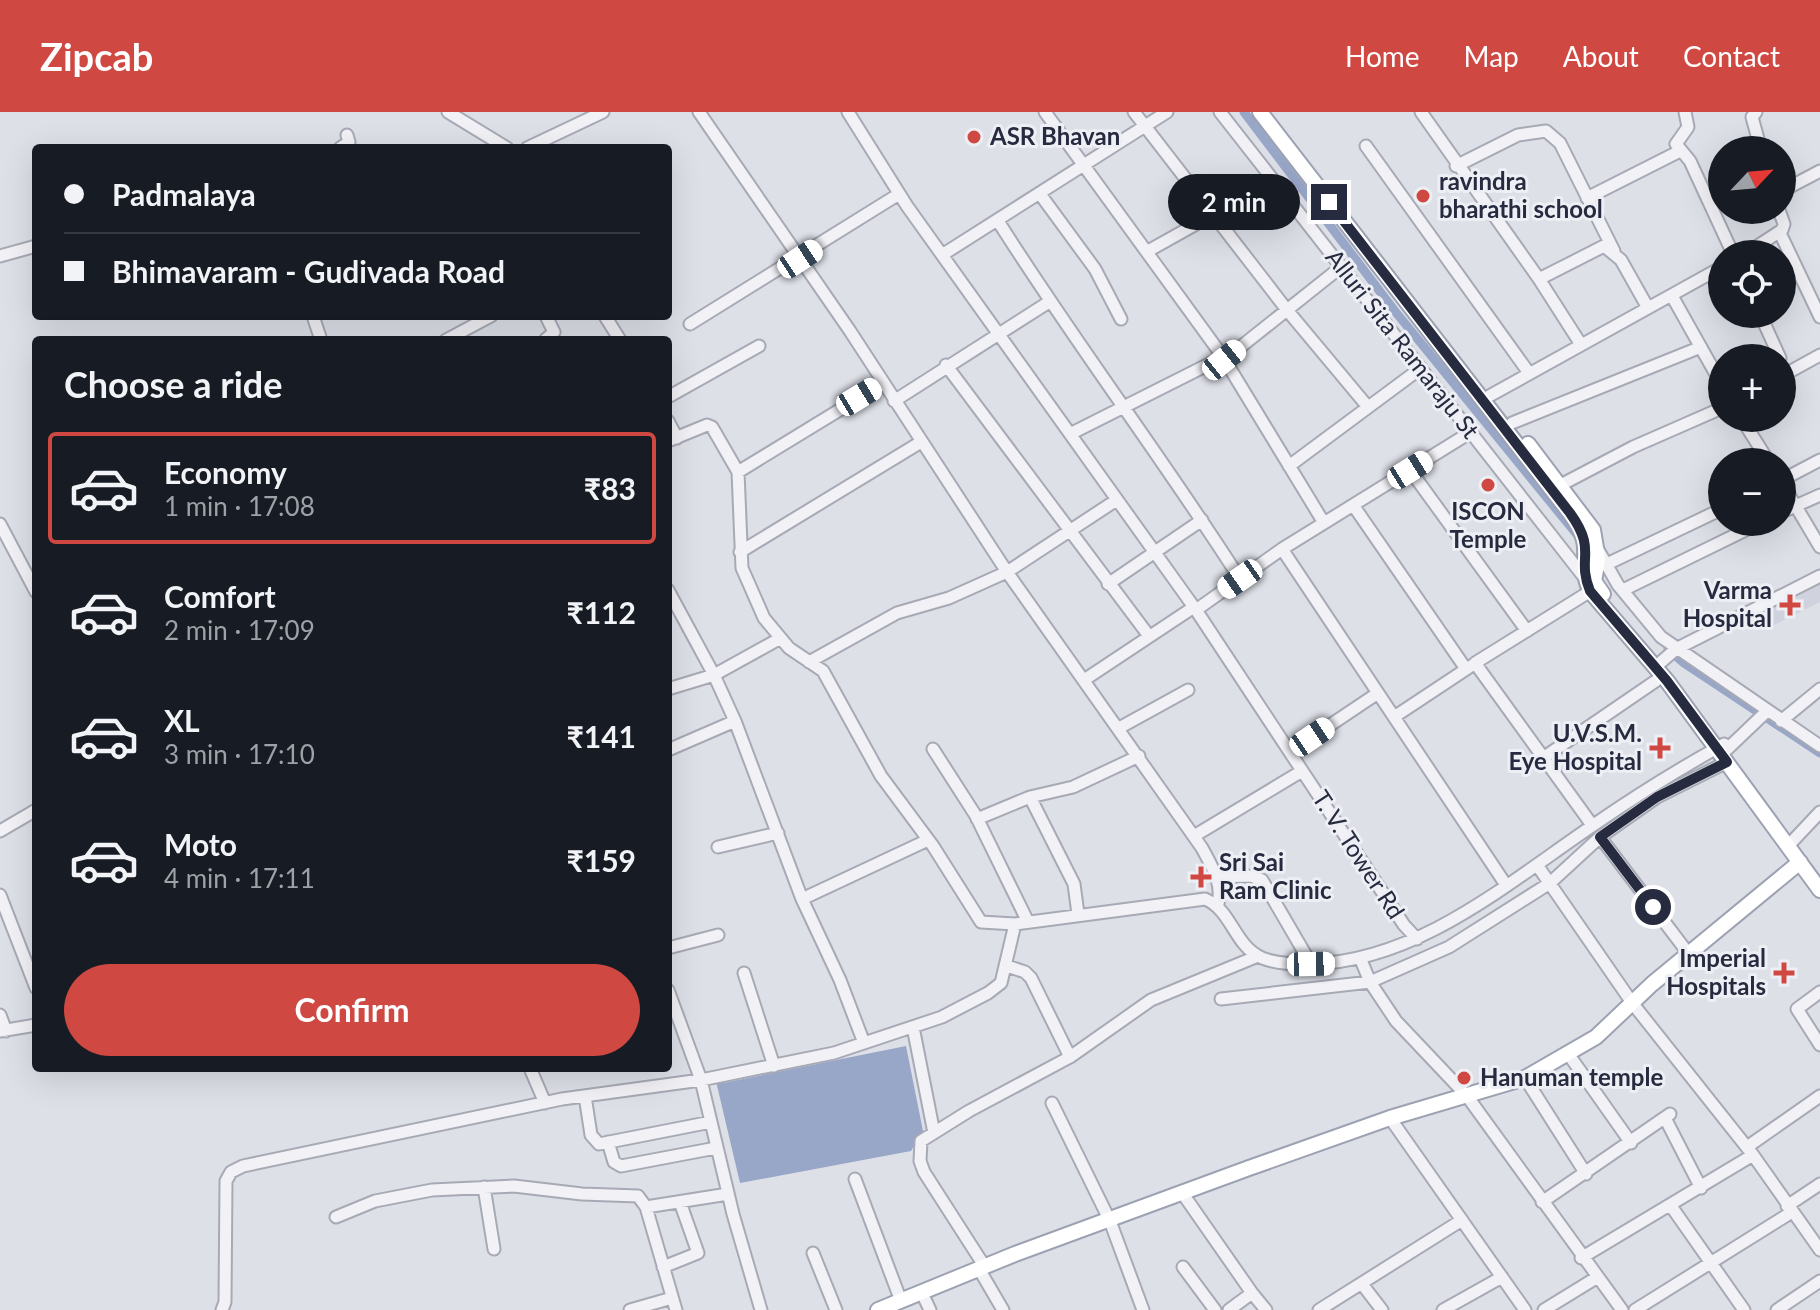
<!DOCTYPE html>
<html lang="en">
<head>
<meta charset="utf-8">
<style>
  body { margin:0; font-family:Lato,sans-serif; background:#242831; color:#f1f3f6; height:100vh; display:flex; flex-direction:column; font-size:30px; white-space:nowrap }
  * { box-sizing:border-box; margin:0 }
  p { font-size:26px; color:#9ea1a6 }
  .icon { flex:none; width:44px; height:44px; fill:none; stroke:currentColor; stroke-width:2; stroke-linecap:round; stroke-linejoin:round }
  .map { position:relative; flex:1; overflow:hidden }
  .details { position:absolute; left:32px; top:224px; width:640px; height:736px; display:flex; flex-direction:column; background:#171b24; border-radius:8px; box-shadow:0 8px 32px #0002 }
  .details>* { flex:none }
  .banner { position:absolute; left:32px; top:32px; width:640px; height:176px; border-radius:8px; box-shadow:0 8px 32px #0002; display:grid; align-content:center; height:176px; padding:0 32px; background:#171b24 }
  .needle { width:52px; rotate:64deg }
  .controls { position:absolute; left:1708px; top:24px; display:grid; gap:16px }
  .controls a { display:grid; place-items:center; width:88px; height:88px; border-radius:50%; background:#171b24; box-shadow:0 8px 32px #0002; font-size:40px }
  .end { position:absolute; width:36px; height:36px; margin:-18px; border:10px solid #272b3f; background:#fff; box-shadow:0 0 0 4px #fff }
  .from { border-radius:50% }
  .bubble { position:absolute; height:56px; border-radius:28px; background:#171b24; box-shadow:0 8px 32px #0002; font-size:26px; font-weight:700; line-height:56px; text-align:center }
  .car { position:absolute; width:24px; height:48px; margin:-24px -12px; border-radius:10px; box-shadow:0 0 6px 2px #0007; background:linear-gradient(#fff 24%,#345 0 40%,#fff 0 76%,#345 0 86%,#fff 0) }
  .banner b { display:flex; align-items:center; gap:28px; height:76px; font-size:30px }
  .banner b+b { border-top:2px solid #363941 }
  .banner i { width:20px; height:20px; background:#f1f3f6 }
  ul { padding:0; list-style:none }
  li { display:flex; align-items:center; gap:24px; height:112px; margin:0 16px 12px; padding:0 16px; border:4px solid transparent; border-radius:8px }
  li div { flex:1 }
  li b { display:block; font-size:30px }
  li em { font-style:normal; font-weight:700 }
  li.selected { border-color:#cf4841 }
  li>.icon { width:72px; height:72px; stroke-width:1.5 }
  h2 { padding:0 32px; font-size:36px; line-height:96px }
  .cta { display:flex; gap:16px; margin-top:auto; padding:16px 32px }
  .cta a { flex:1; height:92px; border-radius:48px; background:#cf4841; color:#fff; font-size:32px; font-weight:700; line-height:92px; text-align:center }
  header { display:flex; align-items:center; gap:48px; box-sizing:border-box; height:112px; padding:0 40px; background:#cf4841; color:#fff }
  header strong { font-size:38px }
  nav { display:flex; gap:44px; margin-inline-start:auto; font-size:28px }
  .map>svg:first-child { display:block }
</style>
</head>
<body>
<header>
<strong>Zipcab</strong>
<nav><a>Home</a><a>Map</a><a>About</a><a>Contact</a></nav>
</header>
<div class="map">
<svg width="1820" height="1198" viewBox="0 0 1820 1198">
  <rect width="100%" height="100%" fill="#dee0e8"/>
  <path fill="#d0d2dd" d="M1820 465V490L1770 515 1760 496Z"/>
  <path fill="#98a6c8" d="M906 934 923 1019 911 1039 740 1071 715 965 723 971Z"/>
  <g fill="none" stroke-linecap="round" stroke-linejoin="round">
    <path stroke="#98a6c8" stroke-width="9" d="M1244 0 1394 198 1579 425
      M1668 537 1684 551 1820 641"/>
    <g stroke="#a7aab5" stroke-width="15">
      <path id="minor" d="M448 0 507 36
        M699 0 850 219 1007 460 1202 736C1212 755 1223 771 1218 792
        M848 0 907 94 1196 498 1404 813 1417 827
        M1045 0 1223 245 1070 322
        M1134 0 1287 198 1368 295
        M1220 0 1584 465
        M1421 0 1539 167 1580 231
        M1685 0 1688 15 1676 32 1690 49 1733 142
        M1756 0 1752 5 1761 38
        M1366 34 1529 261
        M340 36 349 30 347 23
        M527 36 603 0
        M1456 54 1518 23 1546 19 1560 31 1614 139
        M1782 79 1820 59
        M1040 82 1095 157 1121 207
        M1587 86 1680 39
        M998 109C1075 231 1162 345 1240 467
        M1780 121 1820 205
        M1148 139 1273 69
        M1745 142 1782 118 1784 112 1779 98
        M942 143 1167 0
        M0 144 36 134
        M1539 167 1604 134 1621 148 1648 196
        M1672 184 1722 273
        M1760 202 1780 246
        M313 204 321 228
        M605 204 620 228
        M690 212 899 82
        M446 228 491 204
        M545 228 554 220 546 204
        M1223 245 1324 411
        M1224 248 1341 155
        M946 253 1149 524
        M1782 264 1820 243
        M668 285 759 234
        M1482 288 1722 155
        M894 289 1049 190
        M1741 306 1769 350
        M668 309 677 326
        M1512 311 1701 235
        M668 329 707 313 712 315 738 360 742 456 764 506 789 536 823 559 881 664 933 734 981 810 1015 812 1205 787C1232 798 1234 834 1262 846 1277 852 1295 852 1310 852 1418 850 1509 770 1595 712 1637 683 1679 657 1724 632
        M1289 354 1421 256
        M1410 358 1527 519
        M738 360 882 272
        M1782 368 1820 348
        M1782 371 1820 435
        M1553 377 1633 335 1722 296
        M1353 393 1466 557
        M1782 400 1820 383
        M0 412 36 480
        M1597 436 1618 473 1661 525 1820 634
        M1282 437 1506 773
        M740 440 921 330
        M1607 452 1722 397
        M1108 472 1202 408
        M668 478 714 563 735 609 802 787 840 868 864 931
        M1623 478 1762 410
        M1196 498 1282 437 1471 320
        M809 550 897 501 949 486 1007 460 1115 389
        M1661 550 1676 537 1820 464
        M1084 568 1194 495
        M668 577 714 563 779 527
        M1394 605 1471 554
        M1781 609 1820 577
        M1119 616 1188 578
        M933 637 976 704 1028 810
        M668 638 735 609
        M1290 640 1378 581
        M1721 643 1766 600
        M1543 646 1663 564
        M1030 685 1074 772 1078 802
        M977 707 1030 685 1073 675 1139 644
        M1592 713 1475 551 1597 475
        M0 719 36 698
        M1194 724 1302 659
        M1600 725 1688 841
        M1788 734 1820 700
        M718 735 778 721
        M1537 753 1633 892 1753 1043 1820 1138
        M1217 765 1251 764 1262 768 1311 852
        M0 783 36 876
        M802 787 928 728
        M668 836 718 823
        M1361 848 1370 870 1396 909 1467 984 1622 1198
        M1007 854 1025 860 1031 866 1070 945
        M744 861 774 954
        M668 878 701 968 733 1102 761 1198
        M1820 880 1797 897 1820 933
        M1221 887 1370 870 1449 835 1550 771 1600 725 1657 685 1727 650
        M0 903 6 919
        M913 915 934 1021
        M0 919 36 913
        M1569 943 1631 1031
        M530 956 545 991
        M1525 966 1586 1062
        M585 984 591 1023 599 1032 711 1010
        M1052 991 1110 1109 1143 1198
        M1390 1006 1525 1198
        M1665 1006 1701 1076
        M608 1030 614 1050 621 1054 716 1036
        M1747 1035 1820 984
        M855 1067 901 1189
        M484 1075 494 1137
        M1183 1082 1252 1181 1229 1198
        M1542 1090 1670 1002
        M1671 1094 1744 1198
        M1787 1094 1820 1072
        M646 1095 728 1082
        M336 1105 375 1089 432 1078 514 1074 582 1082 638 1084 646 1095 676 1198
        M813 1141 836 1198
        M1581 1146 1753 1043
        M663 1155 698 1141 680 1090
        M985 1155 924 1060 920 1049 921 1029 969 999 1070 945 1151 888 1258 844
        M1183 1155 1215 1198
        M979 1157 1003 1198
        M1362 1172 1382 1198
        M922 1181 930 1198
        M1252 1181 1266 1198
        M222 1198 225 1190 226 1069 231 1060 243 1054 562 987 701 968 834 941 942 905 988 881 1001 871 1015 812
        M630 1198 672 1186
        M1319 1198 1462 1108
        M1443 1198 1502 1165
        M1544 1198 1596 1166
        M1635 1198 1792 1100
        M1777 1198 1820 1169"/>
    </g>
    <g stroke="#9da2b3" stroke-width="18">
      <path id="major" d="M1260 0 1570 401C1598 440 1576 444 1590 479L1667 569 1820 778
        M1528 332 1593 418 1598 448 1594 469 1603 482
        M878 1198 1015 1142 1249 1056 1390 1006 1525 966 1596 925 1652 872 1800 750"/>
    </g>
    <use href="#minor" stroke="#f1f1f6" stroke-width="11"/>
    <use href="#major" stroke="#fff" stroke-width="14"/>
  </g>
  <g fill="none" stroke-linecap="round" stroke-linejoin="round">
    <path stroke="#272b3f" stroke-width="10" d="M1329 90 1570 401C1598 440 1576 444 1590 479L1667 569 1727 650 1657 685 1600 725 1653 795"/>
  </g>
  <g fill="#cf4841" stroke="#edeff5" stroke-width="3">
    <circle cx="974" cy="25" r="8"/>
    <circle cx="1423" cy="84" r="8"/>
    <circle cx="1488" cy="373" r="8"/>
    <path d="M1786 481h8v8h8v8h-8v8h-8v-8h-8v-8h8z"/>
    <path d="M1656 624h8v8h8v8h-8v8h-8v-8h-8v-8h8z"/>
    <path d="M1197 753h8v8h8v8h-8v8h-8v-8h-8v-8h8z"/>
    <path d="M1780 849h8v8h8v8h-8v8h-8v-8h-8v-8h8z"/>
    <circle cx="1464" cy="966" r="8"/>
  </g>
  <g text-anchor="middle" stroke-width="6" stroke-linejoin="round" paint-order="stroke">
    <g font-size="24" font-weight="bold" fill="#272b3f" stroke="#edeff5" text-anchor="start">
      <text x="990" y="33">ASR Bhavan</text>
      <text x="1439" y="78">ravindra<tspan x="1439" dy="28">bharathi school</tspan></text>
      <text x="1488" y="408" text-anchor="middle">ISCON<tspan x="1488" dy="28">Temple</tspan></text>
      <text x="1772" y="487" text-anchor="end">Varma<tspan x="1772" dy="28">Hospital</tspan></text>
      <text x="1642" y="630" text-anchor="end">U.V.S.M.<tspan x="1642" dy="28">Eye Hospital</tspan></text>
      <text x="1219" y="759">Sri Sai<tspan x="1219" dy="28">Ram Clinic</tspan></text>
      <text x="1766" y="855" text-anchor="end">Imperial<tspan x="1766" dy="28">Hospitals</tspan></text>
      <text x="1480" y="974">Hanuman temple</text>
    </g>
    <g font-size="24" fill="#272b3f" stroke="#edeff5">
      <text transform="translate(1402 232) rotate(52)" y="8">Alluri Sita Ramaraju St</text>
      <text transform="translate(1358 743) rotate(57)" y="8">T. V. Tower Rd</text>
    </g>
  </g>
</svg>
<div class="controls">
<a><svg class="needle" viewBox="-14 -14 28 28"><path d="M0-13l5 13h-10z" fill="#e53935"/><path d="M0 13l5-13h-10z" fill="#9ea1a6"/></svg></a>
<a><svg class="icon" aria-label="locate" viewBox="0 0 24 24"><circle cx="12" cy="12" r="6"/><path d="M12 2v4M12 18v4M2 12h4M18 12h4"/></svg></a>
<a>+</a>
<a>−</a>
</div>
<i class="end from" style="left:1653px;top:795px"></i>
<i class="end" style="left:1329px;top:90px"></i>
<div class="bubble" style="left:1168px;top:62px;width:132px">2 min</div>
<i class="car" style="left:800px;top:147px;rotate:57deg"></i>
<i class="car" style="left:1224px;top:248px;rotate:51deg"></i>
<i class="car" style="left:859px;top:285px;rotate:59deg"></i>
<i class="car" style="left:1410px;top:358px;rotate:58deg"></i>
<i class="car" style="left:1240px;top:467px;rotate:235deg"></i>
<i class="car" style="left:1312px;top:625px;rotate:56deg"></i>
<i class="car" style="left:1311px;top:852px;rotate:89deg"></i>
<div class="banner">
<b><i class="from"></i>Padmalaya</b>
<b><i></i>Bhimavaram - Gudivada Road</b>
</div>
<section class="details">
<h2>Choose a ride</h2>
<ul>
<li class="selected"><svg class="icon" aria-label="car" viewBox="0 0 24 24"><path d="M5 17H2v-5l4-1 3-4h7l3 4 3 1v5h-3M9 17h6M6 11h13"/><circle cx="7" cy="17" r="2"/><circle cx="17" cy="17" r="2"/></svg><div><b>Economy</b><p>1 min · 17:08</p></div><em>₹83</em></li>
<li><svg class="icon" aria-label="car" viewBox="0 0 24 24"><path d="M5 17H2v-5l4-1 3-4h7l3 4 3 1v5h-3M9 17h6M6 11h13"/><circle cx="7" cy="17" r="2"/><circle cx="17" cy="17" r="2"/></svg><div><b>Comfort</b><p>2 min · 17:09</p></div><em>₹112</em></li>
<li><svg class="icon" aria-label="car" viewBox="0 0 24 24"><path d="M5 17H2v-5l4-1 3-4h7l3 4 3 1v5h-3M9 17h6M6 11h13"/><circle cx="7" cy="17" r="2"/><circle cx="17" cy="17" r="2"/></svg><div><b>XL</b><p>3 min · 17:10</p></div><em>₹141</em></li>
<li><svg class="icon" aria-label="car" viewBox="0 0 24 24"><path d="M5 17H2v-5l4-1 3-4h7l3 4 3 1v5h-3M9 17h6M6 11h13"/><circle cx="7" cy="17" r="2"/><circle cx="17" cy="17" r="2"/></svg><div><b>Moto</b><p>4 min · 17:11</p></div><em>₹159</em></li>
</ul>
<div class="cta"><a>Confirm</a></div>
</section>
</div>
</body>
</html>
